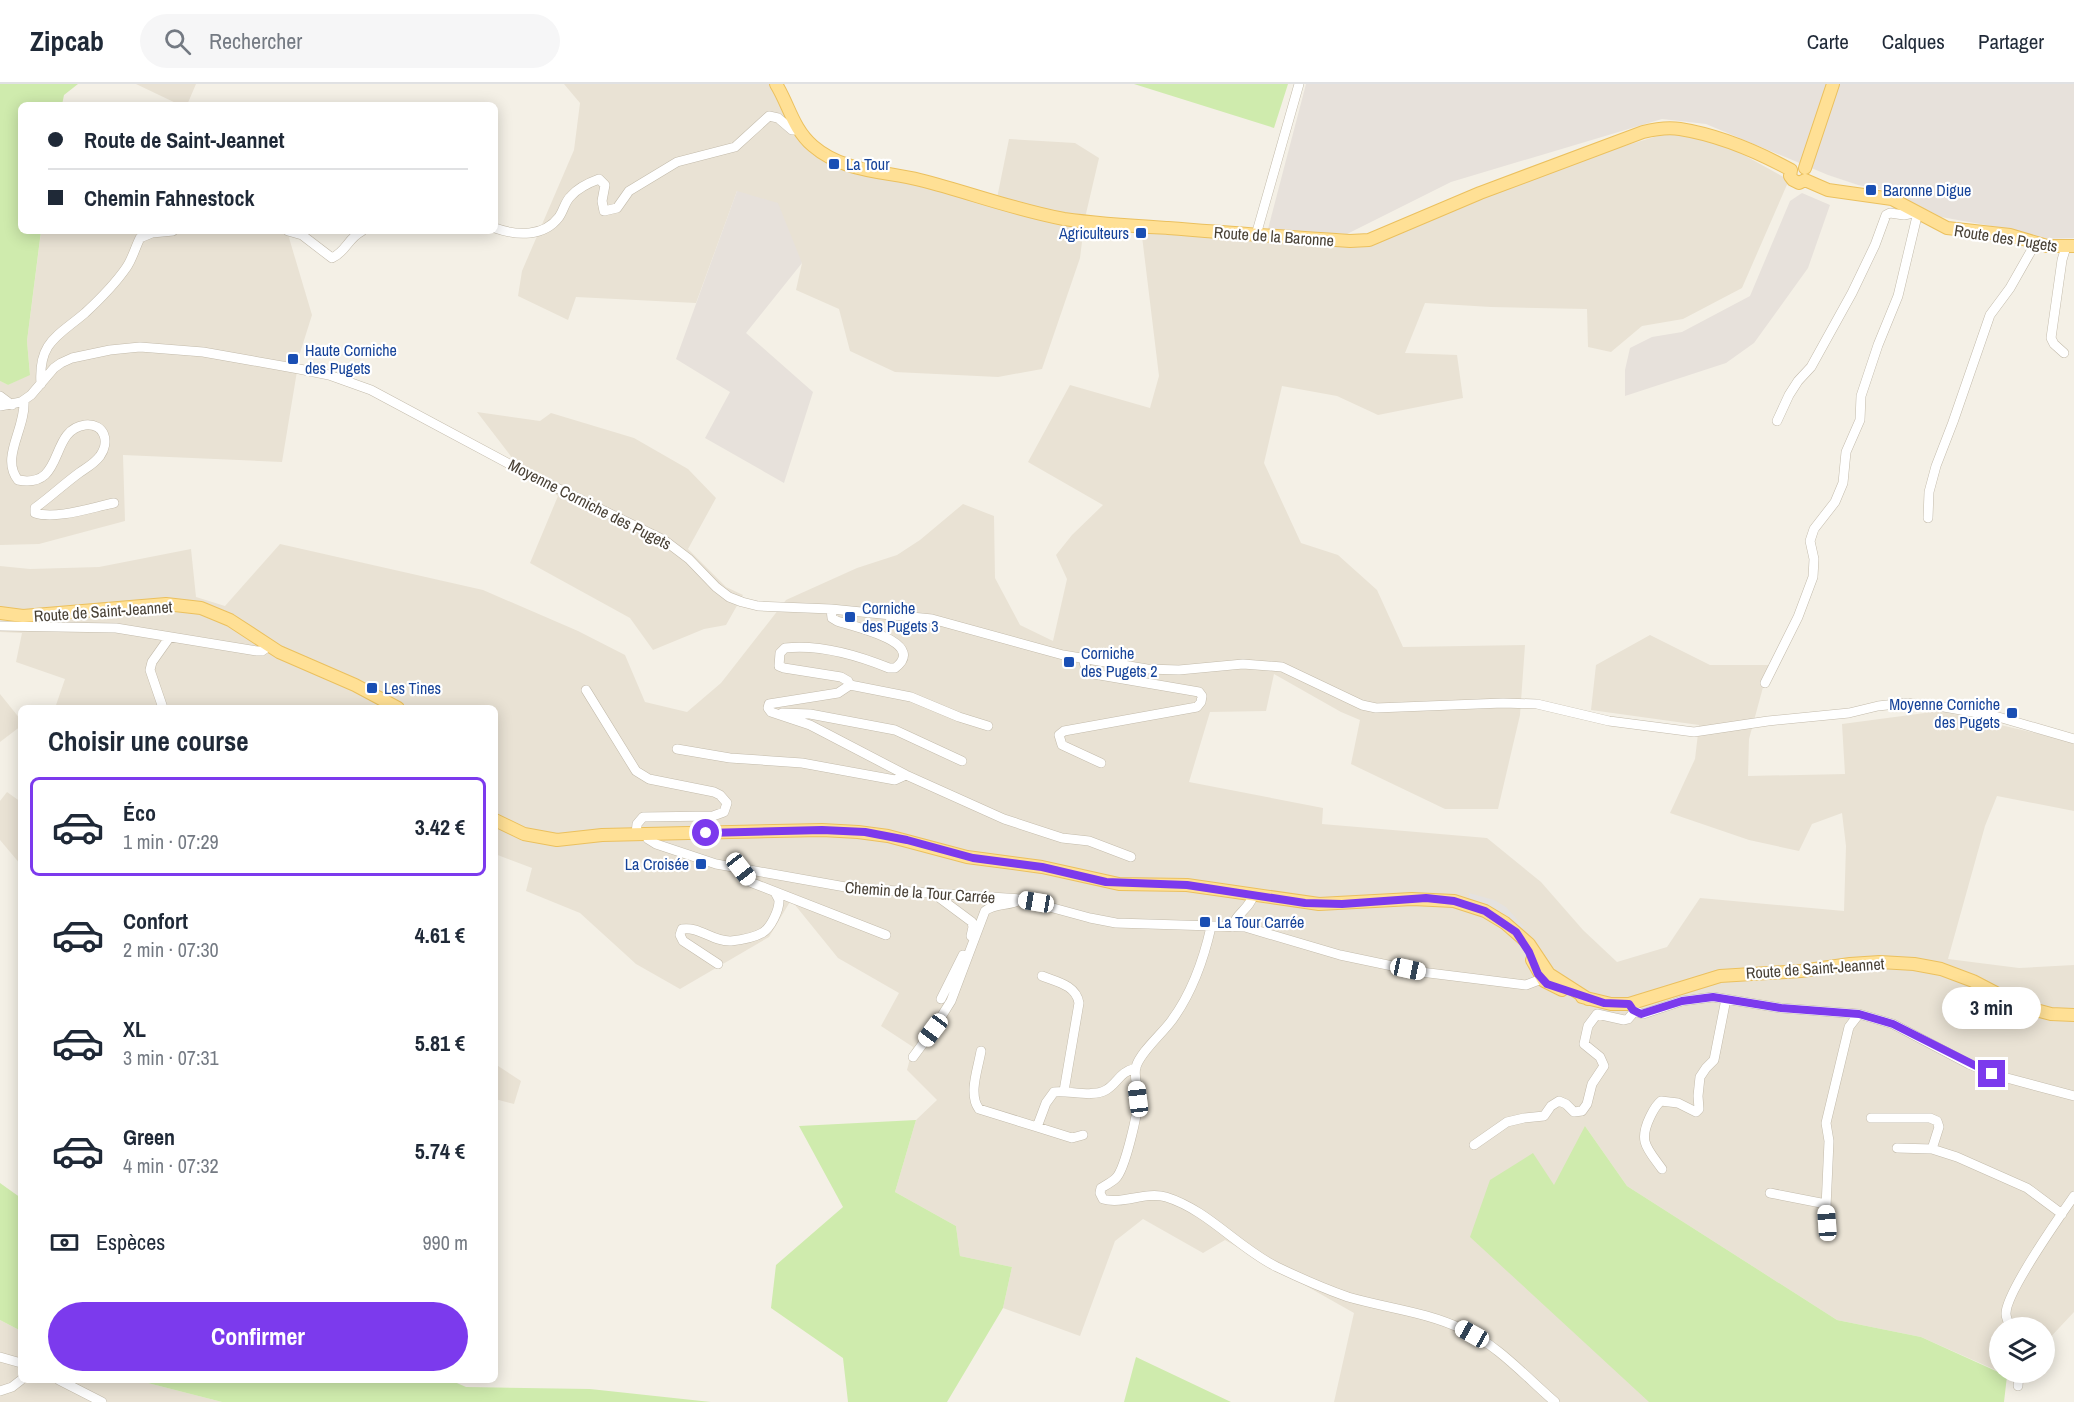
<!DOCTYPE html>
<html lang="fr">
<head>
<meta charset="utf-8">
<style>
  body { margin:0; font-family:"Archivo Narrow",sans-serif; background:#f6f6f7; color:#1f2937; height:100vh; display:flex; flex-direction:column; font-size:22px; white-space:nowrap }
  * { box-sizing:border-box; margin:0 }
  p { font-size:20px; color:#747a83 }
  .icon { flex:none; width:33px; height:33px; fill:none; stroke:currentColor; stroke-width:2; stroke-linecap:round; stroke-linejoin:round }
  .map { position:relative; flex:1; overflow:hidden }
  .panel { position:absolute; left:18px; top:621px; width:480px; height:678px; display:flex; flex-direction:column; background:#fff; border-radius:9px; box-shadow:0 3px 15px #0003 }
  .panel>* { flex:none }
  .guide { position:absolute; left:18px; top:18px; width:480px; height:132px; border-radius:9px; box-shadow:0 3px 15px #0003; display:grid; align-content:center; height:132px; padding:0 30px; background:#fff }
  .tools { position:absolute; left:1989px; top:1233px; display:grid; gap:12px }
  .tools a { display:grid; place-items:center; width:66px; height:66px; border-radius:50%; background:#fff; box-shadow:0 3px 15px #0003; font-size:30px }
  .end { position:absolute; width:27px; height:27px; margin:-14px; border:8px solid #7c3aed; background:#fff; box-shadow:0 0 0 3px #fff }
  .from { border-radius:50% }
  .bubble { position:absolute; height:42px; border-radius:21px; background:#fff; box-shadow:0 3px 15px #0003; font-size:20px; font-weight:700; line-height:42px; text-align:center }
  .car { position:absolute; width:18px; height:36px; margin:-18px -9px; border-radius:8px; box-shadow:0 0 4px 2px #0007; background:linear-gradient(#fff 24%,#345 0 40%,#fff 0 76%,#345 0 86%,#fff 0) }
  .guide b { display:flex; align-items:center; gap:21px; height:57px; font-size:22px }
  .guide b+b { border-top:2px solid #e0e1e3 }
  .guide i { width:15px; height:15px; background:#1f2937 }
  ul { padding:0; list-style:none }
  li { display:flex; align-items:center; gap:18px; height:99px; margin:0 12px 9px; padding:0 18px; border:3px solid transparent; border-radius:9px }
  li div { flex:1 }
  li b { display:block; font-size:22px }
  li em { font-style:normal; font-weight:700 }
  li.on { border-color:#7c3aed }
  li>.icon { width:54px; height:54px; stroke-width:1.5 }
  h2 { padding:0 30px; font-size:27px; line-height:72px }
  .pay { display:flex; align-items:center; gap:15px; height:66px; padding:0 30px; font-size:22px }
  .pay p { margin-inline-start:auto }
  .primary-button { display:flex; gap:12px; margin-top:auto; padding:12px 30px }
  .primary-button a { flex:1; height:69px; border-radius:36px; background:#7c3aed; color:#fff; font-size:24px; font-weight:700; line-height:69px; text-align:center }
  header { display:flex; align-items:center; gap:36px; box-sizing:border-box; height:84px; padding:0 30px; background:#fff; border-bottom:2px solid #e0e1e3 }
  header strong { font-size:28px }
  nav { display:flex; gap:33px; margin-inline-start:auto; font-size:21px }
  .search { width:420px; height:54px; background:#f6f6f7; display:flex; align-items:center; gap:15px; box-sizing:border-box; padding:0 21px; border-radius:33px; color:#747a83; font-size:22px }
  .map>svg:first-child { display:block }
</style>
</head>
<body>
<header>
<strong>Zipcab</strong>
<div class="search"><svg class="icon" aria-label="search" viewBox="0 0 24 24"><circle cx="10" cy="10" r="6"/><path d="M15 15l6 6"/></svg>Rechercher</div>
<nav><a>Carte</a><a>Calques</a><a>Partager</a></nav>
</header>
<div class="map">
<svg width="2074" height="1318" viewBox="0 0 2074 1318">
  <rect width="100%" height="100%" fill="#f4f0e6"/>
  <path fill="#e9e2d4" d="M136 0H196L187 21H180Z
    M564 0H769L785 28 811 62 851 83 996 119 1009 55 1075 59 1099 74 1085 134 1080 174 1042 285 998 293 895 288 850 267 839 225 796 206 802 179 737 107 696 219 576 213 568 236 518 212 522 187 574 66 580 19Z
    M1671 48 1715 55 1789 96 1742 204 1683 235 1642 242 1611 268 1588 263 1587 225 1491 223 1425 219 1405 269 1457 271 1463 314 1378 331 1337 312 1282 302 1264 379 1301 459 1338 471 1377 506 1403 563 1525 561 1520 631 1498 725H1445L1351 680 1360 636 1341 628 1274 590 1266 627 1210 628 1189 698 1323 724 1322 740 1487 754 1541 798 1583 846 1617 878 1667 863 1700 814 1844 827 1846 762 1842 729 1812 740 1799 767 1749 756 1670 729 1695 675 1699 641 1591 626 1596 581 1650 551 1710 581H1769L1749 655 1748 692 1845 690 1842 640 1940 627 2074 658V727L1997 712 1985 742 1948 875 2019 884 2074 881V1228L2045 1259 2044 1244H2000V1288L1921 1253 1837 1236 1627 1102 1585 1042 1649 1318H1334L1354 1229 1225 1156 1203 1169 1143 1135 1115 1157 1080 1252 1003 1224 1012 1183 960 1172 956 1142 895 1108 916 1036 937 1016 907 986 913 963 881 942 899 909 838 874 791 816 769 853 680 905 636 880 580 829 526 807 532 784 495 770V624H55L65 595 16 578 22 549 0 548V482L30 485 99 483 191 465 196 513 225 522 280 460 483 506 578 547 625 571 645 618 687 628 721 599 786 516 857 484 897 471 920 456 963 420 994 432 995 494 1020 541 1053 557 1067 495 1056 471 1072 451 1103 421 1028 378 1070 301 1150 324 1159 292 1141 144 1374 157 1519 100 1624 62Z
    M132 147H287L312 231 300 269 282 378 123 371 125 437 39 460 0 461V297L8 301 30 290 27 257 41 148 89 150Z
    M477 328 540 337 551 329 634 354 688 385 716 414 688 465 726 503 743 511 726 541 704 545 653 566 630 534 530 479 558 412 513 375Z
    M0 610 21 636V642L0 658Z
    M7 708 21 718V781L0 756V717Z
    M495 980 521 997 514 1020 495 1015Z
    M0 1236 21 1247V1296H136L222 1318H0Z"/>
  <path fill="#e7e1db" d="M1306 0H2074V154L2043 155 1997 143 1941 133 1890 107 1858 101 1828 91 1706 40 1662 35 1451 98 1347 150 1268 145Z
    M737 107 778 119 802 179 746 249 813 308 784 399 705 354 730 308 676 275Z
    M1802 109 1830 121 1808 184 1754 259 1726 279 1625 312V286L1630 264 1652 253 1682 248 1750 212 1790 117Z"/>
  <path fill="#cfebad" d="M0 0H78L64 11 62 21H21V147H41L27 257 30 291 8 301 0 297Z
    M1134 0H1288L1274 44Z
    M916 1036 895 1108 956 1142 960 1172 1012 1183 1003 1224 947 1318H848L843 1274 771 1224 776 1181 843 1123 799 1042Z
    M1585 1042 1627 1102 1837 1236 1921 1253 2007 1292 2004 1318H1649L1470 1153 1490 1096 1533 1069 1554 1101Z
    M0 1099 21 1114V1247L0 1236Z
    M1136 1273 1231 1318H1124Z
    M136 1296H450L466 1303 590 1305 711 1318H222Z"/>
  <path fill="#e5e2df" d="M1469 809 1494 816 1506 823 1524 843 1521 845 1504 830 1469 814Z"/>
  <g fill="none" stroke-linecap="round" stroke-linejoin="round">
    <g stroke="#c3bbab" stroke-width="10">
      <path id="minor" d="M495 144C517 152 544 153 559 133 564 126 565 117 571 112 578 104 588 99 599 95L605 101 602 117 604 127 617 124 629 107 677 78 735 63 769 32 778 34 792 46H799
        M288 147 302 151 332 174C347 167 347 155 362 147
        M1256 151 1299 0
        M2064 269 2054 260 2051 254 2062 176 2066 163
        M41 300C38 258 58 252 85 229 99 216 115 200 126 184 132 176 135 164 140 154L152 149 173 147
        M0 312 12 321
        M24 316C26 345 0 373 18 396 66 405 48 346 85 341 105 339 110 358 100 372 94 380 86 384 79 389 64 400 50 413 35 424V429C56 436 93 423 114 419
        M0 322 21 318 31 311 54 284 61 279 72 274 110 266 140 263 203 268 299 285 329 291 371 306 528 390 664 456 689 475 716 503 729 513 742 518 758 522 831 525 932 535 1063 571 1147 585 1179 586 1243 580 1282 583 1362 621 1376 624 1503 619 1537 620 1609 637 1694 648 1768 637 1849 629 1878 622 1905 619 1944 623 1995 632 2074 655
        M1928 434 1929 408 1936 382 1953 338 1990 231 2010 204 2035 160
        M831 525 832 534 837 537C851 542 929 558 895 584H889C857 571 820 560 785 564L780 569 779 582 784 584 841 593 848 597 850 601 838 609 769 620 768 624 771 628 810 641 906 691 1004 735 1062 754 1089 757 1131 773
        M0 542 116 544 257 567H262L269 562
        M1084 574C1084 583 1086 586 1094 590L1199 608 1202 612 1201 618 1197 623 1064 647 1059 651 1062 661 1101 679
        M1765 599 1798 533 1813 493 1814 475 1810 457 1814 445 1835 418 1843 399 1846 368 1860 336 1861 312 1878 261 1898 212 1918 128 1904 131 1890 129 1886 131 1875 161 1852 209 1811 283 1798 297 1789 311 1777 337
        M850 601 911 613 959 633 988 642
        M586 606 636 687 649 695 714 708 720 711 727 719 724 728 713 732 643 733 637 740 636 750
        M163 624 150 586 152 578 169 554
        M782 629 810 630 895 646 962 677
        M677 665 730 674 802 679 895 696 906 691
        M646 750 648 755 656 760 716 780 851 804 1020 815 1090 834 1116 839 1245 843 1340 871 1421 888 1526 901 1539 896 1543 887
        M741 785 750 798 886 851
        M933 809 972 838 973 843 971 852
        M1211 843C1204 874 1191 910 1172 936 1163 949 1140 968 1136 983 1133 993 1139 1005 1138 1015 1138 1029 1125 1085 1116 1094 1112 1098 1106 1101 1101 1104L1100 1109 1103 1115C1123 1121 1145 1107 1166 1113 1208 1126 1238 1164 1277 1183 1300 1194 1325 1205 1348 1213 1386 1224 1427 1228 1462 1245 1497 1260 1526 1293 1555 1318
        M1232 843C1236 829 1250 825 1253 811
        M718 880 683 857 680 851 682 845C699 842 713 858 731 857 740 856 755 853 762 849 771 844 779 826 779 817 779 815 775 809 775 808
        M1042 892C1057 898 1076 901 1079 919L1064 1007
        M941 915 963 871
        M1629 920 1635 927 1643 930 1682 917 1713 913 1781 924 1859 930 1893 940 1969 980 1992 990 2074 1012
        M981 967C978 985 968 1010 979 1025L1037 1043 1046 1019 1054 1008C1069 1006 1092 1014 1106 1006 1118 999 1119 988 1136 984
        M913 973 933 946 951 917 985 827C994 819 1007 822 1018 817
        M1871 1034H1930L1937 1037 1939 1043 1932 1065
        M1037 1043 1072 1054 1083 1051
        M1474 1061 1507 1038 1524 1034 1544 1032 1551 1022 1559 1017 1566 1020 1574 1028 1582 1027 1587 1020 1592 1000 1604 982 1600 973 1584 960 1588 942 1597 930 1624 936 1628 935 1635 927
        M1897 1064 1932 1065 1957 1073 2027 1104 2062 1130
        M1662 1085C1647 1064 1638 1058 1650 1033 1653 1027 1655 1022 1661 1017L1678 1019 1696 1028 1699 1025 1698 1012 1700 993 1706 984 1714 976 1726 915
        M1770 1109 1826 1120
        M1830 1148 1827 1139 1826 1123 1829 1057 1826 1039 1849 943 1859 930
        M2011 1244C2009 1240 2006 1234 2006 1230 2005 1210 2060 1132 2074 1112
        M0 1273 21 1279
        M59 1296 102 1318
        M2018 1302 2019 1288
        M0 1307 12 1303 21 1296"/>
    </g>
    <g stroke="#ebc05e" stroke-width="14">
      <path id="major" d="M776 0C789 21 793 45 813 62 843 88 883 87 920 96 968 108 1015 126 1064 135 1099 140 1134 142 1168 144 1229 149 1289 153 1350 157L1369 156 1480 109 1643 48C1655 45 1668 43 1680 45 1718 51 1758 68 1791 86
        M1805 84 1833 0
        M1791 86 1790 92 1793 96 1799 99 1805 96
        M1805 96 1828 106 1892 115 1947 144 2010 151 2047 162H2074
        M0 529 23 532 166 520 201 524 230 536 279 568 355 601 398 624
        M495 736 524 750 557 756 602 751 822 746 858 748 888 752 967 773 1042 783 1119 800 1187 801 1319 820 1412 815 1454 817 1485 827 1505 839 1529 860 1549 890 1588 915
        M1532 876 1544 897 1562 906
        M1582 913 1611 920H1629L1720 892 1801 887 1850 880 1880 878 1914 880 1941 885 1973 897 2021 922 2051 930 2074 931"/>
    </g>
    <use href="#minor" stroke="#fff" stroke-width="9"/>
    <use href="#major" stroke="#ffe095" stroke-width="12"/>
  </g>
  <g fill="none" stroke-linecap="round" stroke-linejoin="round">
    <path stroke="#7c3aed" stroke-width="8" d="M706 749 822 746 865 748 907 756 973 774 1042 783 1106 798 1187 801 1305 819 1342 820 1426 814 1454 817 1485 827 1516 848 1529 868 1538 890 1547 900 1604 919 1629 920 1633 926 1641 930 1682 917 1713 913 1781 924 1859 930 1893 940 1992 990"/>
  </g>
  <g fill="#1a4fb4" stroke="#fff" stroke-width="2">
    <rect x="828" y="74" width="12" height="12" rx="3"/>
    <rect x="1865" y="100" width="12" height="12" rx="3"/>
    <rect x="1135" y="143" width="12" height="12" rx="3"/>
    <rect x="287" y="269" width="12" height="12" rx="3"/>
    <rect x="844" y="527" width="12" height="12" rx="3"/>
    <rect x="1063" y="572" width="12" height="12" rx="3"/>
    <rect x="366" y="598" width="12" height="12" rx="3"/>
    <rect x="2006" y="623" width="12" height="12" rx="3"/>
    <rect x="695" y="774" width="12" height="12" rx="3"/>
    <rect x="1199" y="832" width="12" height="12" rx="3"/>
  </g>
  <g text-anchor="middle" stroke-width="4.5" stroke-linejoin="round" paint-order="stroke">
    <g font-size="16" fill="#164399" stroke="#fff" text-anchor="start">
      <text x="846" y="86">La Tour</text>
      <text x="1883" y="112">Baronne Digue</text>
      <text x="1129" y="155" text-anchor="end">Agriculteurs</text>
      <text x="305" y="272">Haute Corniche<tspan x="305" dy="18">des Pugets</tspan></text>
      <text x="862" y="530">Corniche<tspan x="862" dy="18">des Pugets 3</tspan></text>
      <text x="1081" y="575">Corniche<tspan x="1081" dy="18">des Pugets 2</tspan></text>
      <text x="384" y="610">Les Tines</text>
      <text x="2000" y="626" text-anchor="end">Moyenne Corniche<tspan x="2000" dy="18">des Pugets</tspan></text>
      <text x="689" y="786" text-anchor="end">La Croisée</text>
      <text x="1217" y="844">La Tour Carrée</text>
    </g>
    <g font-size="16" fill="#484035" stroke="#fff">
      <text transform="translate(1274 152) rotate(4)" y="6">Route de la Baronne</text>
      <text transform="translate(2006 154) rotate(9)" y="6">Route des Pugets</text>
      <text transform="translate(590 420) rotate(27)" y="6">Moyenne Corniche des Pugets</text>
      <text transform="translate(103 527) rotate(-4)" y="6">Route de Saint-Jeannet</text>
      <text transform="translate(920 808) rotate(4)" y="6">Chemin de la Tour Carrée</text>
      <text transform="translate(1815 884) rotate(-4)" y="6">Route de Saint-Jeannet</text>
    </g>
  </g>
</svg>
<div class="tools">
<a><svg class="icon" aria-label="layers" viewBox="0 0 24 24"><path d="M12 4l9 5-9 5-9-5zM3 14l9 5 9-5"/></svg></a>
</div>
<i class="end from" style="left:706px;top:749px"></i>
<i class="end" style="left:1992px;top:990px"></i>
<div class="bubble" style="left:1942px;top:903px;width:99px">3 min</div>
<i class="car" style="left:741px;top:785px;rotate:142deg"></i>
<i class="car" style="left:1036px;top:818px;rotate:280deg"></i>
<i class="car" style="left:1408px;top:885px;rotate:102deg"></i>
<i class="car" style="left:933px;top:946px;rotate:217deg"></i>
<i class="car" style="left:1138px;top:1015px;rotate:353deg"></i>
<i class="car" style="left:1827px;top:1139px;rotate:356deg"></i>
<i class="car" style="left:1472px;top:1250px;rotate:299deg"></i>
<div class="guide">
<b><i class="from"></i>Route de Saint-Jeannet</b>
<b><i></i>Chemin Fahnestock</b>
</div>
<section class="panel">
<h2>Choisir une course</h2>
<ul>
<li class="on"><svg class="icon" aria-label="car" viewBox="0 0 24 24"><path d="M5 17H2v-5l4-1 3-4h7l3 4 3 1v5h-3M9 17h6M6 11h13"/><circle cx="7" cy="17" r="2"/><circle cx="17" cy="17" r="2"/></svg><div><b>Éco</b><p>1 min · 07:29</p></div><em>3.42 €</em></li>
<li><svg class="icon" aria-label="car" viewBox="0 0 24 24"><path d="M5 17H2v-5l4-1 3-4h7l3 4 3 1v5h-3M9 17h6M6 11h13"/><circle cx="7" cy="17" r="2"/><circle cx="17" cy="17" r="2"/></svg><div><b>Confort</b><p>2 min · 07:30</p></div><em>4.61 €</em></li>
<li><svg class="icon" aria-label="car" viewBox="0 0 24 24"><path d="M5 17H2v-5l4-1 3-4h7l3 4 3 1v5h-3M9 17h6M6 11h13"/><circle cx="7" cy="17" r="2"/><circle cx="17" cy="17" r="2"/></svg><div><b>XL</b><p>3 min · 07:31</p></div><em>5.81 €</em></li>
<li><svg class="icon" aria-label="car" viewBox="0 0 24 24"><path d="M5 17H2v-5l4-1 3-4h7l3 4 3 1v5h-3M9 17h6M6 11h13"/><circle cx="7" cy="17" r="2"/><circle cx="17" cy="17" r="2"/></svg><div><b>Green</b><p>4 min · 07:32</p></div><em>5.74 €</em></li>
</ul>
<div class="pay"><svg class="icon" aria-label="cash" viewBox="0 0 24 24"><path d="M3 7h18v10H3z"/><circle cx="12" cy="12" r="2"/></svg>Espèces<p>990 m</p></div>
<div class="primary-button"><a>Confirmer</a></div>
</section>
</div>
</body>
</html>
